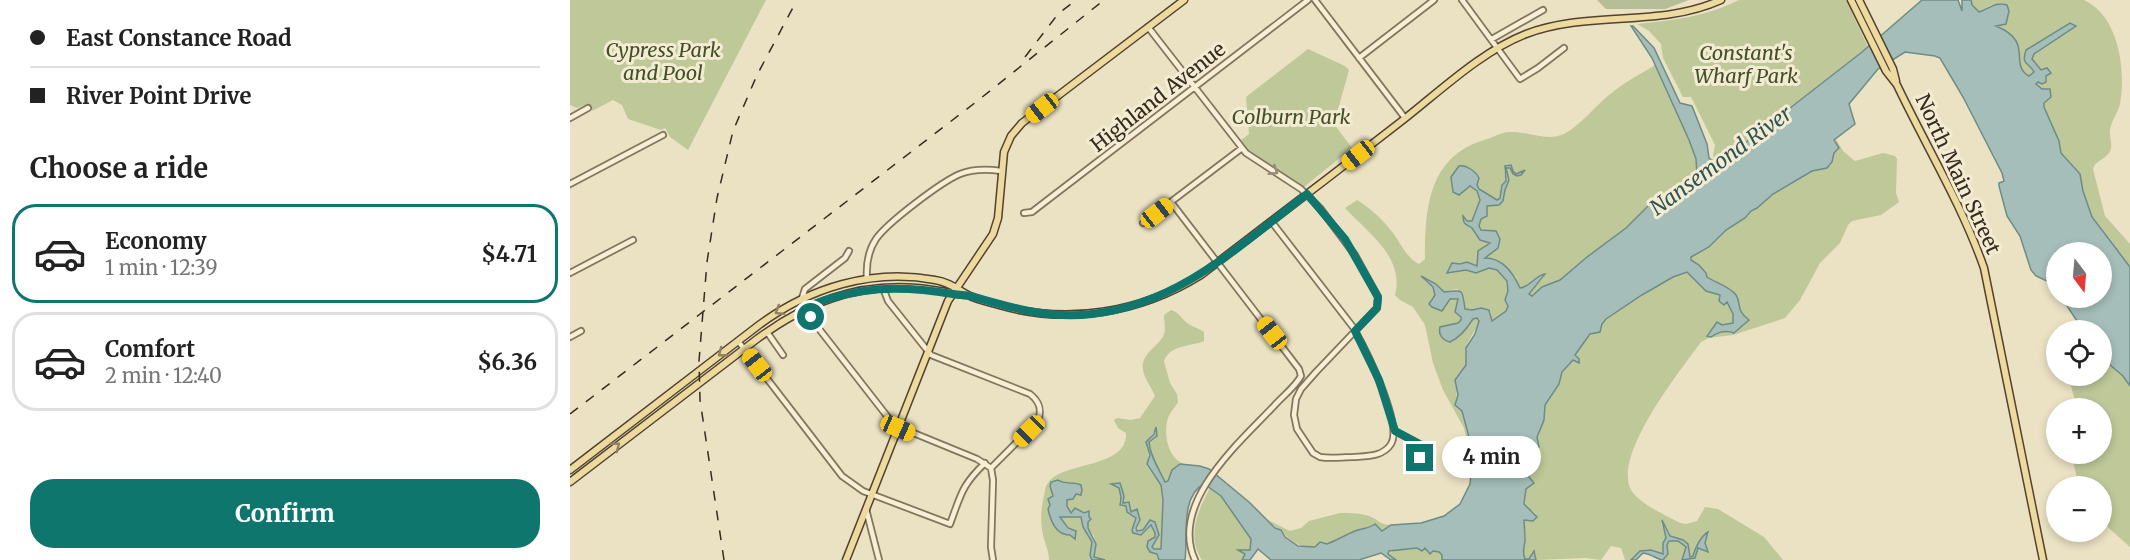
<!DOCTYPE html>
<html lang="en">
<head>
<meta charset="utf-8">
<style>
  body { margin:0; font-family:Merriweather,serif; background:#f6f6f6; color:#222; height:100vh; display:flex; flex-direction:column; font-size:22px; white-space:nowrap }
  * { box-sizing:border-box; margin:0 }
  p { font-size:20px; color:#767676 }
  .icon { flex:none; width:33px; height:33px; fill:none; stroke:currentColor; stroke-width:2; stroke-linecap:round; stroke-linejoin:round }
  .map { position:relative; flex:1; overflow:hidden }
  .side { display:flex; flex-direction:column; background:#fff; width:570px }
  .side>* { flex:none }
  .top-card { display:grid; align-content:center; height:132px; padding:0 30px; background:#fff }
  .needle { width:39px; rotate:164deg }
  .buttons { position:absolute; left:1476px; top:242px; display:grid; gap:12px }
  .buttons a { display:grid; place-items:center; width:66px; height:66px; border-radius:50%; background:#fff; box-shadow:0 3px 9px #0003; font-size:30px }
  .end { position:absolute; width:27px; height:27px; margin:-14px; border:8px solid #0f766e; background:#fff; box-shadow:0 0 0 3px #fff }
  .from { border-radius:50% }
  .bubble { position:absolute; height:42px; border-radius:21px; background:#fff; box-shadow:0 3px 9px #0003; font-size:20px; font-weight:700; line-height:42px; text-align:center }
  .car { position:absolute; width:18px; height:36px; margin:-18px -9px; border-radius:8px; box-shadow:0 0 4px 2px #0007; background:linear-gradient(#f5c518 24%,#345 0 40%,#f5c518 0 76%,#345 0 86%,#f5c518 0) }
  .top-card b { display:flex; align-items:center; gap:21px; height:57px; font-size:22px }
  .top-card b+b { border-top:2px solid #e0e0e0 }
  .top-card i { width:15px; height:15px; background:#222 }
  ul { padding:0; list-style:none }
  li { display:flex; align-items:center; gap:18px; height:99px; margin:0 12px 9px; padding:0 18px; border:3px solid #e0e0e0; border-radius:24px }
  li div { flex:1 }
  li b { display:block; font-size:22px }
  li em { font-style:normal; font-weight:700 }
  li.current { border-color:#0f766e }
  li>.icon { width:54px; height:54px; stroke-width:1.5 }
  h2 { padding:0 30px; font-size:27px; line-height:72px }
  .action { display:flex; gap:12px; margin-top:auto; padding:12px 30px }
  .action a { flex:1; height:69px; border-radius:24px; background:#0f766e; color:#fff; font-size:24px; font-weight:700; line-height:69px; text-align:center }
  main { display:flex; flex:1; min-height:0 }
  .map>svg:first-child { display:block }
</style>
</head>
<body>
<main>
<section class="side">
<div class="top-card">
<b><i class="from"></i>East Constance Road</b>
<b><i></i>River Point Drive</b>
</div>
<h2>Choose a ride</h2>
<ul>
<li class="current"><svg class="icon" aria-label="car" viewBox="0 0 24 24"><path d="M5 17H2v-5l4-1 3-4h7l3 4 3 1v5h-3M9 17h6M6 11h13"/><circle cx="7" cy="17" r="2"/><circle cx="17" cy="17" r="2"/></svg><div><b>Economy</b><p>1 min · 12:39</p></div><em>$4.71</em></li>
<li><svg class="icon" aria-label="car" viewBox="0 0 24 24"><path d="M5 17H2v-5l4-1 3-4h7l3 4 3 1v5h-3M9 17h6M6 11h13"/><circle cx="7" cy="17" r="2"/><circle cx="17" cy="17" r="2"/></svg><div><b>Comfort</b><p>2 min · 12:40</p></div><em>$6.36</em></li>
</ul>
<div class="action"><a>Confirm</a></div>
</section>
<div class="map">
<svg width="1560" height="560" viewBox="0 0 1560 560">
  <rect width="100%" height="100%" fill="#ebe2c4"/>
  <path fill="#bfc899" d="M0 0H196L118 150 100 137 95 128 91 130 58 119 52 105 43 100 22 111 18 104 7 108 0 105Z
    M1169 0H1276L1298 47 1148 163 1143 156 1145 145 1121 97H1113L1093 58 1091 44 1079 31 1067 24C1104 20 1135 17 1169 0Z
    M1401 0H1514C1549 16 1556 70 1550 104 1548 113 1541 121 1540 130 1539 138 1544 146 1539 153 1534 160 1525 161 1523 169L1535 216 1560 244V267L1522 217 1513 191 1510 174 1491 153 1490 144 1476 115 1474 103 1481 97 1466 84 1479 75 1472 71 1462 59 1464 54 1506 26 1456 50V64L1462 67 1464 72 1459 76C1441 66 1458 46 1439 34 1435 30 1432 28 1426 28L1427 25H1435L1434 3 1421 5 1409 12 1402 5Z
    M738 49 775 66 779 70 764 124 782 148 734 187 680 153 671 140 679 134 676 97Z
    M1085 65C1094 88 1131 154 1127 175L1079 204 1056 228 1017 257 990 280 972 287 962 296 959 294 974 277H968L960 285 950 288 945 276 915 258 924 252 920 230H911L909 226 917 206 925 205 933 201 935 190 938 184 936 168H940L943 174 947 176 952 171 946 174 937 164 934 170 936 181 932 185 930 198 927 200 909 189 889 166 886 172 889 195 900 186C916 197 907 207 902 221H897L910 240 920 243C905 255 911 249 907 266L897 262 878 274 896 270 906 273 919 268 927 270 937 281 938 291 935 300 938 306 936 311 922 321 921 312 911 308 902 310 895 309 894 296 887 289 874 292 866 284 853 276 855 281 863 287 865 295 860 300 875 308 880 299H888L885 312 891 317 892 320 888 323 874 326 882 342 899 326 903 319 907 318 909 321C906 331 897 341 896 349 895 354 896 360 896 365L886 377 887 408 892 410 903 452 902 477 898 466 897 442 894 428 873 390 863 363 855 325 843 307 830 300 825 295C835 257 797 232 775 208L787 200C800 208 810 217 819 228 829 239 835 257 849 264L855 259C855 209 858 157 914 140 923 138 930 132 940 132 958 131 976 142 994 134 1011 125 1024 107 1039 95 1053 83 1069 75 1085 65Z
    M1266 139 1273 151 1285 161 1313 153 1325 156 1327 159 1326 193 1329 202 1311 215 1282 221 1278 225 1270 243 1250 263 1230 300 1215 318 1163 335 1139 338 1131 342C1111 370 1038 460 1063 493 1074 506 1095 515 1110 523L1116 524 1127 521 1135 507 1148 509 1194 537 1213 560H1113C1129 555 1120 560 1128 548L1136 552 1135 543 1139 533 1134 534 1125 548 1123 556 1120 557 1118 555 1119 547 1113 540 1100 536 1096 527 1091 523 1096 538 1093 543V554C1082 553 1069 548 1061 560H1055L1051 548 1041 546 1031 560 1015 558 966 560 965 553 962 552 960 559H955L953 552 956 536 954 520 960 521 966 514 955 506 956 489 963 481 959 477 961 461 969 447 967 437 974 420 975 405 989 384 992 372 1003 359 1007 363 1006 352C1013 342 1019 334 1031 330V324L1036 319 1054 307 1103 277 1117 272C1123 276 1128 284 1134 289 1139 293 1143 292 1148 294 1158 298 1164 313 1163 323L1152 325 1148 322 1137 334 1158 331 1176 318C1169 312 1170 303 1166 297 1157 285 1146 285 1138 278 1131 272 1129 265 1121 260V257L1139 248 1156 230 1175 218 1181 211 1187 208 1203 194 1242 171 1261 165 1264 153 1269 148 1265 143Z
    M601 310C609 312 611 318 617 323 622 327 629 328 634 332V341C620 347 601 344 594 361L600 383 607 394 608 402C605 407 600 413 598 418 593 434 598 458 614 464 602 465 603 475 596 483 589 475 580 452 579 442L585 438 586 428C584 434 580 435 578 441 575 447 582 454 577 466L591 485 593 500 591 549H584L582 547 587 539 585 522 573 530 567 531 569 517 566 509 561 512 560 504 552 503 554 496 551 485H542L549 488 551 497 549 502 552 506H556L557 512 566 518 562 530 563 533 577 530 582 525 585 533V537L578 541 580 552 587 554 589 560H535L524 557 526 547 524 536 518 528 514 513H501L497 506V500L502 482 492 483C483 496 475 510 484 525 489 532 491 535 500 534L503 538 505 530 498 528 490 517H511L513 527 522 542 520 555 522 560H479C479 553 477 549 475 542 470 526 470 512 474 496 475 492 475 486 478 483 493 461 558 469 556 433L548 428 544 420 547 418 561 420 570 418 585 396C582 388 574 378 573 370 570 353 591 345 594 334 596 329 594 321 594 315Z
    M1532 358 1553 376 1560 386V547L1532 522V486H1509L1501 453H1532V408H1507L1498 375H1532Z
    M640 488 651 496 681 539V549L678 551 673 549 675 554 672 560H632C616 537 628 510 640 488Z
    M770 513C780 513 790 513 799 516 810 520 807 524 821 525L812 531 804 524C798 529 794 528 787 530 781 532 776 535 770 537 766 538 762 542 758 544 739 551 725 546 712 532 708 528 702 525 698 520L720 531 731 528 739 521Z
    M1099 541H1108L1116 547 1112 560H1093L1097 556V545Z
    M855 548 869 552 872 555V560H826L818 554 824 550Z"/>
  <path fill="#b6be97" d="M1027 0H1119L1095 9H1036Z"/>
  <path fill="#a5beb9" stroke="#6d8c87" stroke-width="1.5" d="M1352 0H1388L1392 11V0H1401L1402 5 1409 12C1419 9 1425 1 1437 5L1439 11 1436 24 1426 26C1465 42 1438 64 1459 76L1464 72C1458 61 1451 66 1456 50L1500 23 1506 26 1464 54 1462 59 1471 70 1477 68 1481 73 1476 76V82L1472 84 1468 82 1466 84 1472 89H1480L1481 97 1474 103V107L1489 141 1491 153 1510 174 1513 191 1522 217 1560 267V386L1553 376 1532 358V330H1513L1491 297H1532V252H1486V291L1477 281 1466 276 1461 270 1450 236 1437 216 1429 186V183L1434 181 1432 173 1393 97 1370 58 1365 56 1335 52 1308 69 1279 104 1285 124 1264 140 1269 148 1264 153 1262 162 1257 168 1242 171 1203 194 1187 208 1181 211 1175 218 1156 230 1139 247 1121 257V260L1129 265 1136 273 1137 277C1146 283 1159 286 1166 295 1172 304 1165 310 1179 320L1164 333C1156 330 1148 332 1141 337L1137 336 1147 322 1152 325 1163 323V314L1157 302 1154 305 1149 301 1150 295 1136 291 1117 272 1103 277 1072 295 1036 319 1032 324 1030 332 1020 334 1005 355 1009 359V363L1003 360 992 372 989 384 975 405 974 420 967 437 969 447 961 461 959 477 964 483 956 489 954 504 967 517 963 521 954 520C954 526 955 531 955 537 956 545 951 550 955 559H959L964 551 966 560H872V555L869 552 863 551 860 554 855 548 852 551 847 548 819 551 818 554 826 560H821L811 553 789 560H701L688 549 680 560H672L675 554 668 550H680L681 539 651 496 634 484C610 496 618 538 615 560H589L587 554 580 552 577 547 578 541 585 537V533L581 525 571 535 563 533 562 530 566 518 557 512 556 506 550 505 551 497 549 488 541 484 550 483 554 496 553 503 559 502 561 512 567 509 570 520 566 528 567 531 573 530 580 520 585 522 589 535 582 547 584 549H591L593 500 591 485 577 464 580 455 576 442 584 434 586 427 587 436 579 442C580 456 589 469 595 482L598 481 602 470 610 464 630 466 639 469 679 502 705 528 711 530 715 537 728 546 745 547 750 542 757 544C767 540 775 535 785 531 793 528 798 529 805 524L812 531 821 525 851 523 874 516 890 504 900 484 903 452 892 411 885 405 888 395 885 380 896 365V348L905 334 909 321 907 318 903 319C898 327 889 338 880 342 872 340 868 334 870 327L888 323 891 320V317L885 312 888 299H880L872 311 862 307 859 304 865 295 863 287 851 276 866 284 874 292C894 290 892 288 895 309L902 310 911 308 919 310 922 321 936 311 938 306 935 300 938 291 937 281 927 270 919 268 906 273 896 270 877 273 882 263 890 264 897 262 907 266 908 251 920 243 910 240 902 228C896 224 893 225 893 216L897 221H902L910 200 907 191 900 186 889 195 883 192 881 177 889 166C896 164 906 172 909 178L907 185 909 189 927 200 930 198 932 185 936 181 935 166 941 165 943 171 946 174 955 170 951 175 947 176 943 174 940 168H936L939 180 935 190 933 201 929 205 917 206V216L911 219 909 226 911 230 926 231 930 239 928 248 915 258C933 258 943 273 950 288 960 287 966 275 975 274L959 294 962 296 972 287 990 280 1017 257 1056 228 1079 205 1127 175 1126 159 1119 140 1082 58 1061 26H1063L1084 48 1110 103 1122 106 1137 144 1139 158 1148 164 1292 52Z
    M488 480C495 485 504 481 511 485L512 490 511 495 506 494 503 499 497 500V506L501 513 505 508 514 513 519 511V517L521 519 518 522V528L526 544 524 557 535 560H522L520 555 522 542 513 527 511 517H490L498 528 506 531 505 539 500 535C486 535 481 522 478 509L480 505 478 499 483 496 480 486 481 482Z
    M1092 520 1100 536 1113 540 1118 544 1120 557 1123 556C1125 548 1131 536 1138 532L1135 543 1138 552 1128 548 1125 558 1112 560 1116 547 1108 541H1099L1097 545 1098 554 1093 560C1088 560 1082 554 1073 553L1066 560H1061L1070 551 1081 550 1093 554V543L1096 538Z"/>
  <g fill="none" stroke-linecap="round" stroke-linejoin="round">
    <g stroke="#84745c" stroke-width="8">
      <path id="minor" d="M745 0 835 118
        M892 0 950 79 968 68 994 48
        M578 27 676 153 731 189 750 208 785 255 808 297 807 308 746 372 731 389 726 399 724 415 727 429 743 453 750 457C761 459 772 457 783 457 796 456 813 457 821 444 833 425 796 350 785 331
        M922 39 973 10
        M789 58 864 0
        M0 118 18 108
        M0 184 93 135
        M601 202 729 369 731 376C725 387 713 396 704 406 669 443 599 503 625 560
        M454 213 462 212 471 205 738 0
        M701 221 783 327
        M573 223 672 148
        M279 251 275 258 235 289 232 298 246 325 324 425 407 459 421 468
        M0 273 63 240
        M297 279C296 265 298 251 306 239 317 223 371 182 390 174 403 169 417 169 431 171
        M313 288 318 301 361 355 460 394C470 402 472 410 468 421L421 468
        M197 332 213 355
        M0 337 11 331
        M168 341 272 476 293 491 380 524C391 495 391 486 415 463
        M825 431 855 447 856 451 850 458
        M421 468 423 480 421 547 423 560
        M296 509 309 560"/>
    </g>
    <g stroke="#524230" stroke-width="9">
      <path id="major" d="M1281 0 1316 71 1327 85C1356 146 1392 205 1414 268L1473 560
        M1289 0 1323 69 1326 81
        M0 470 189 325C239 288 302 268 365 280 379 282 387 289 398 295 408 300 419 302 429 305 498 325 570 313 631 275 698 224 766 172 833 120 870 91 912 51 956 34 1019 10 1089 28 1151 0
        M0 482 187 339C236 303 285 283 347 288 364 289 381 294 398 295
        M276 560 378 301 423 234 428 218 434 152 441 136 452 123 614 0"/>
    </g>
    <use href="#minor" stroke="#f6efd6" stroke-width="4.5"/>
    <use href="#major" stroke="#ecda9e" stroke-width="6"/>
    <path stroke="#352b1f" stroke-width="1.5" stroke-dasharray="10 10" stroke-linecap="butt" d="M455 57 488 14 506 0
      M0 414 406 102 534 0
      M154 560 130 400 129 361 137 262 147 198 163 131 187 75 227 0"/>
  </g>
  <defs><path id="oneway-chevron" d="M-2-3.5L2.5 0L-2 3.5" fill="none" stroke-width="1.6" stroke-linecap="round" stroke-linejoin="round" transform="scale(1.5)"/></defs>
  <use stroke="#968d7a" href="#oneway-chevron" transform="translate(704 171) rotate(32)"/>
  <g stroke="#90825e">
    <use href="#oneway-chevron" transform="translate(209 311) rotate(148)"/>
    <use href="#oneway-chevron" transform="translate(152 353) rotate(142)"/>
    <use href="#oneway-chevron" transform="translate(46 446) rotate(-37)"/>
  </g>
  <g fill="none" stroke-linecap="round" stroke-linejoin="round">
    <path stroke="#0f766e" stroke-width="8" d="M241 317 236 307C287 286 330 285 383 294 389 295 395 295 401 296 442 308 479 319 522 314 609 304 670 245 737 194L775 239 808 297 807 308 785 331 809 380 825 431 855 447 856 451 850 458"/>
  </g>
  <g text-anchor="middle" stroke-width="6" stroke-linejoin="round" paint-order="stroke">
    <g font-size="20" font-style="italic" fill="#425027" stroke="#f3ecd3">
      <text x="93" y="57">Cypress Park<tspan x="93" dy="23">and Pool</tspan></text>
      <text x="1176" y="60">Constant's<tspan x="1176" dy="23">Wharf Park</tspan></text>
      <text x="721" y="124">Colburn Park</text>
    </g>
    <g font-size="20" fill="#352b1f" stroke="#f3ecd3">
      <text transform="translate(588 97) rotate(-38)" y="7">Highland Avenue</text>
      <text transform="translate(1388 174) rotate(65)" y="7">North Main Street</text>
    </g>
    <g font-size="21" font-style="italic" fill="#2f5354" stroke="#f3ecd3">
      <text transform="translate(1151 161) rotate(-36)" y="7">Nansemond River</text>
    </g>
  </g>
</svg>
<div class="buttons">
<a><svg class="needle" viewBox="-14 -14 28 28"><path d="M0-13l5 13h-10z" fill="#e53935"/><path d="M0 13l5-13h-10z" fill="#767676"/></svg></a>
<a><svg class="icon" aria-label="locate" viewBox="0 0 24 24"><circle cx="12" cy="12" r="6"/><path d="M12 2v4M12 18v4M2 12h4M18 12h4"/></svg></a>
<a>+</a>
<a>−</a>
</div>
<i class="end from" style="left:241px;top:317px"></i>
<i class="end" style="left:850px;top:458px"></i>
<div class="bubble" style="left:872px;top:436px;width:99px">4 min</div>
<i class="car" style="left:472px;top:108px;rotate:232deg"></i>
<i class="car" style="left:788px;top:155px;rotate:232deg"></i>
<i class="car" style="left:587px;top:213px;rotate:52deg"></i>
<i class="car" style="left:702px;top:333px;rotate:322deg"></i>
<i class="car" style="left:187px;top:365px;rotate:322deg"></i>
<i class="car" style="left:328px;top:428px;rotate:114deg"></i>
<i class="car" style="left:459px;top:431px;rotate:225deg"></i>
</div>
</main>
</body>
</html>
